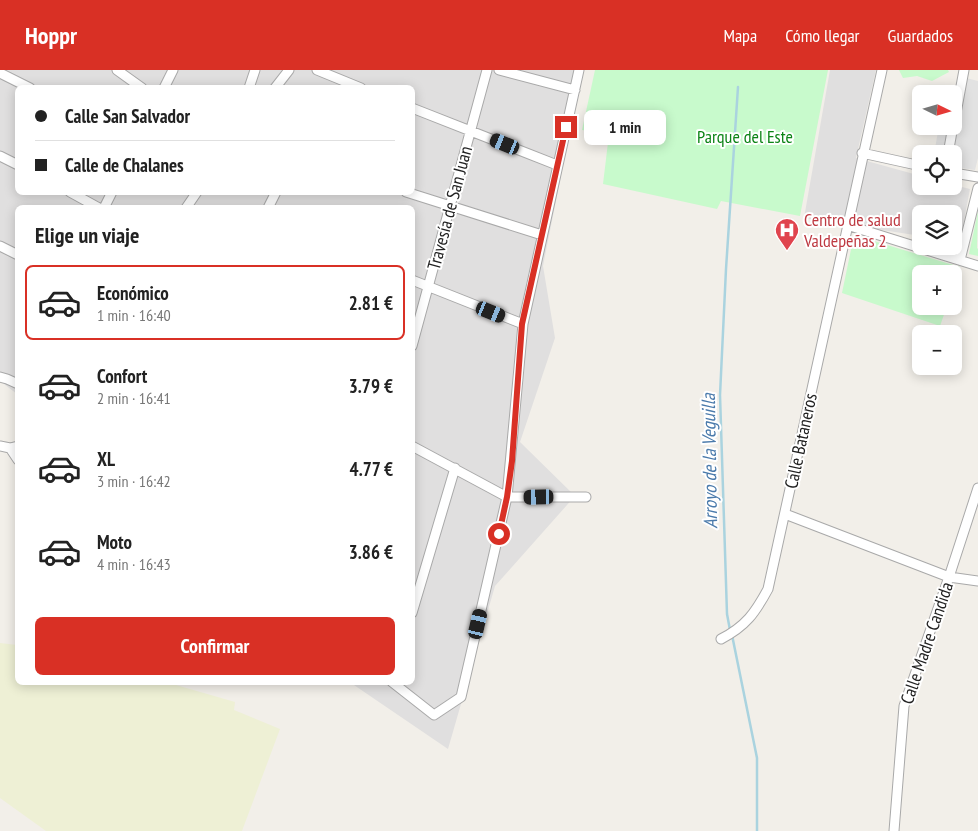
<!DOCTYPE html>
<html lang="es">
<head>
<meta charset="utf-8">
<style>
  body { margin:0; font-family:"PT Sans Narrow",sans-serif; background:#f2f2f2; color:#222; height:100vh; display:flex; flex-direction:column; font-size:19px; white-space:nowrap }
  * { box-sizing:border-box; margin:0 }
  p { font-size:16px; color:#767676 }
  .icon { flex:none; width:28px; height:28px; fill:none; stroke:currentColor; stroke-width:2; stroke-linecap:round; stroke-linejoin:round }
  .map { position:relative; flex:1; overflow:hidden }
  .side { position:absolute; left:15px; top:135px; width:400px; height:480px; display:flex; flex-direction:column; background:#fff; border-radius:8px; box-shadow:0 2px 12px #0003 }
  .side>* { flex:none }
  .top-card { position:absolute; left:15px; top:15px; width:400px; height:110px; border-radius:8px; box-shadow:0 2px 12px #0003; display:grid; align-content:center; height:110px; padding:0 20px; background:#fff }
  .needle { width:32px; rotate:95deg }
  .tools { position:absolute; left:912px; top:15px; display:grid; gap:10px }
  .tools a { display:grid; place-items:center; width:50px; height:50px; border-radius:8px; background:#fff; box-shadow:0 2px 12px #0003; font-size:25px }
  .end { position:absolute; width:22px; height:22px; margin:-11px; border:6px solid #d93025; background:#fff; box-shadow:0 0 0 2px #fff }
  .from { border-radius:50% }
  .bubble { position:absolute; height:35px; border-radius:8px; background:#fff; box-shadow:0 2px 12px #0003; font-size:16px; font-weight:800; line-height:35px; text-align:center }
  .car { position:absolute; width:15px; height:30px; margin:-15px -8px; border-radius:6px; box-shadow:0 0 4px 1px #0007; background:linear-gradient(#222 24%,#8ab4d8 0 40%,#222 0 76%,#8ab4d8 0 86%,#222 0) }
  .top-card b { display:flex; align-items:center; gap:18px; height:48px; font-size:19px }
  .top-card b+b { border-top:1px solid #e0e0e0 }
  .top-card i { width:12px; height:12px; background:#222 }
  ul { padding:0; list-style:none }
  li { display:flex; align-items:center; gap:15px; height:75px; margin:0 10px 8px; padding:0 10px; border:2px solid transparent; border-radius:8px }
  li div { flex:1 }
  li b { display:block; font-size:19px }
  li em { font-style:normal; font-weight:800 }
  li.current { border-color:#d93025 }
  li>.icon { width:45px; height:45px; stroke-width:1.5 }
  h2 { padding:0 20px; font-size:22px; line-height:60px }
  .button { display:flex; gap:10px; margin-top:auto; padding:10px 20px }
  .button a { flex:1; height:58px; border-radius:8px; background:#d93025; color:#fff; font-size:20px; font-weight:800; line-height:58px; text-align:center }
  header { display:flex; align-items:center; gap:30px; box-sizing:border-box; height:70px; padding:0 25px; background:#d93025; color:#fff }
  header strong { font-size:24px }
  nav { display:flex; gap:28px; margin-inline-start:auto; font-size:18px }
  .map>svg:first-child { display:block }
</style>
</head>
<body>
<header>
<strong>Hoppr</strong>
<nav><a>Mapa</a><a>Cómo llegar</a><a>Guardados</a></nav>
</header>
<div class="map">
<svg width="978" height="761" viewBox="0 0 978 761">
  <rect width="100%" height="100%" fill="#f2efe9"/>
  <path fill="#e0dfdf" fill-rule="evenodd" d="M0 0H582L543 196 555 268 520 372 575 426 495 516 448 679 351 613 412 612V138H18L17 324 0 311ZM18 18H412V122H18Z
    M830 0H876L856 88 921 106V116H954V115L970 119 960 172 954 171V144H921V166L804 148Z"/>
  <path fill="#eef0d5" d="M0 573 17 575 18 612 169 613 235 632 234 640 280 659 242 761H46L0 728Z"/>
  <path fill="#c8facc" d="M595 0H828L800 146 721 131 717 139 603 114 609 64 582 60Z
    M899 0H948L949 2 932 11 917 6 903 8Z
    M978 141 977 178 978 179V186L969 184Z
    M854 165 960 197 954 216V204H921V236H947L940 256 842 223Z"/>
  <path fill="#e2e2e2" d="M966 8 978 11V88L975 100 954 97V84H934L939 56H954V24H948Z"/>
  <g fill="none" stroke-linecap="round" stroke-linejoin="round">
    <path stroke="#aad3df" stroke-width="2.5" d="M730 560 727 544 720 325 726 199 738 17
      M732 565 757 688V761"/>
    <g stroke="#a9a9a9" stroke-width="11">
      <path id="minor" d="M117 0 142 18
        M317 0 361 18
        M499 0 575 20
        M0 3 30 18
        M164 18 173 0
        M249 18 255 0
        M275 18 289 0
        M412 38 557 95
        M954 54 964 0
        M862 83 921 96
        M948 84 953 56
        M0 86 18 95
        M954 103 978 107
        M70 122 99 138
        M406 122 542 165
        M104 138 112 122
        M186 138 197 122
        M268 138 276 122
        M847 155 978 196
        M0 176 18 185
        M960 190 978 118
        M412 210 523 254
        M412 276 487 0
        M0 307 7 309 18 314
        M0 376 10 378 18 376
        M412 376 507 427 523 254 579 0
        M10 378 18 390
        M785 444 949 507 978 511
        M412 543 455 398
        M721 569C746 556 755 543 768 519L882 0
        M392 612 434 645 461 627 507 427H586
        M894 761 904 636 949 507 978 418"/>
    </g>
    <use href="#minor" stroke="#fff" stroke-width="9"/>
  </g>
  <g fill="none" stroke-linecap="round" stroke-linejoin="round">
    <path stroke="#d93025" stroke-width="6" d="M499 464 507 427 512 391 522 254 566 57"/>
  </g>
  <defs>
    <g id="hospital-pin" transform="scale(1.25)"><path d="M0 17L-7.5 6A9.5 9.5 0 1 1 7.5 6Z" fill="#e0444e" stroke="#fff"/><path d="M-5-5h3v3.5h4V-5h3V5h-3V1.5h-4V5h-3Z" fill="#fff"/></g>
  </defs>
  <g fill-rule="evenodd">
    <use href="#hospital-pin" x="787" y="160"/>
  </g>
  <g text-anchor="middle" stroke-width="4" stroke-linejoin="round" paint-order="stroke">
    <g font-size="18" fill="#0c8416" stroke="#fff">
      <text x="745" y="73">Parque del Este</text>
    </g>
    <g font-size="18" fill="#222" stroke="#fff">
      <text transform="translate(450 138) rotate(-75)" y="6">Travesía de San Juan</text>
      <text transform="translate(801 371) rotate(-78)" y="6">Calle Bataneros</text>
      <text transform="translate(927 573) rotate(-71)" y="6">Calle Madre Candida</text>
    </g>
    <g font-size="18" fill="#be3a42" stroke="#fff" text-anchor="start">
      <text x="804" y="156">Centro de salud<tspan x="804" dy="21">Valdepeñas 2</tspan></text>
    </g>
    <g font-size="19" font-style="italic" fill="#4a7aab" stroke="#fff">
      <text transform="translate(709 391) rotate(-91)" y="7">Arroyo de la Veguilla</text>
    </g>
  </g>
</svg>
<div class="tools">
<a><svg class="needle" viewBox="-14 -14 28 28"><path d="M0-13l5 13h-10z" fill="#e53935"/><path d="M0 13l5-13h-10z" fill="#767676"/></svg></a>
<a><svg class="icon" aria-label="locate" viewBox="0 0 24 24"><circle cx="12" cy="12" r="6"/><path d="M12 2v4M12 18v4M2 12h4M18 12h4"/></svg></a>
<a><svg class="icon" aria-label="layers" viewBox="0 0 24 24"><path d="M12 4l9 5-9 5-9-5zM3 14l9 5 9-5"/></svg></a>
<a>+</a>
<a>−</a>
</div>
<i class="end from" style="left:499px;top:464px"></i>
<i class="end" style="left:566px;top:57px"></i>
<div class="bubble" style="left:584px;top:40px;width:82px">1 min</div>
<i class="car" style="left:505px;top:74px;rotate:292deg"></i>
<i class="car" style="left:491px;top:242px;rotate:112deg"></i>
<i class="car" style="left:539px;top:427px;rotate:269deg"></i>
<i class="car" style="left:478px;top:554px;rotate:13deg"></i>
<div class="top-card">
<b><i class="from"></i>Calle San Salvador</b>
<b><i></i>Calle de Chalanes</b>
</div>
<section class="side">
<h2>Elige un viaje</h2>
<ul>
<li class="current"><svg class="icon" aria-label="car" viewBox="0 0 24 24"><path d="M5 17H2v-5l4-1 3-4h7l3 4 3 1v5h-3M9 17h6M6 11h13"/><circle cx="7" cy="17" r="2"/><circle cx="17" cy="17" r="2"/></svg><div><b>Económico</b><p>1 min · 16:40</p></div><em>2.81 €</em></li>
<li><svg class="icon" aria-label="car" viewBox="0 0 24 24"><path d="M5 17H2v-5l4-1 3-4h7l3 4 3 1v5h-3M9 17h6M6 11h13"/><circle cx="7" cy="17" r="2"/><circle cx="17" cy="17" r="2"/></svg><div><b>Confort</b><p>2 min · 16:41</p></div><em>3.79 €</em></li>
<li><svg class="icon" aria-label="car" viewBox="0 0 24 24"><path d="M5 17H2v-5l4-1 3-4h7l3 4 3 1v5h-3M9 17h6M6 11h13"/><circle cx="7" cy="17" r="2"/><circle cx="17" cy="17" r="2"/></svg><div><b>XL</b><p>3 min · 16:42</p></div><em>4.77 €</em></li>
<li><svg class="icon" aria-label="car" viewBox="0 0 24 24"><path d="M5 17H2v-5l4-1 3-4h7l3 4 3 1v5h-3M9 17h6M6 11h13"/><circle cx="7" cy="17" r="2"/><circle cx="17" cy="17" r="2"/></svg><div><b>Moto</b><p>4 min · 16:43</p></div><em>3.86 €</em></li>
</ul>
<div class="button"><a>Confirmar</a></div>
</section>
</div>
</body>
</html>
